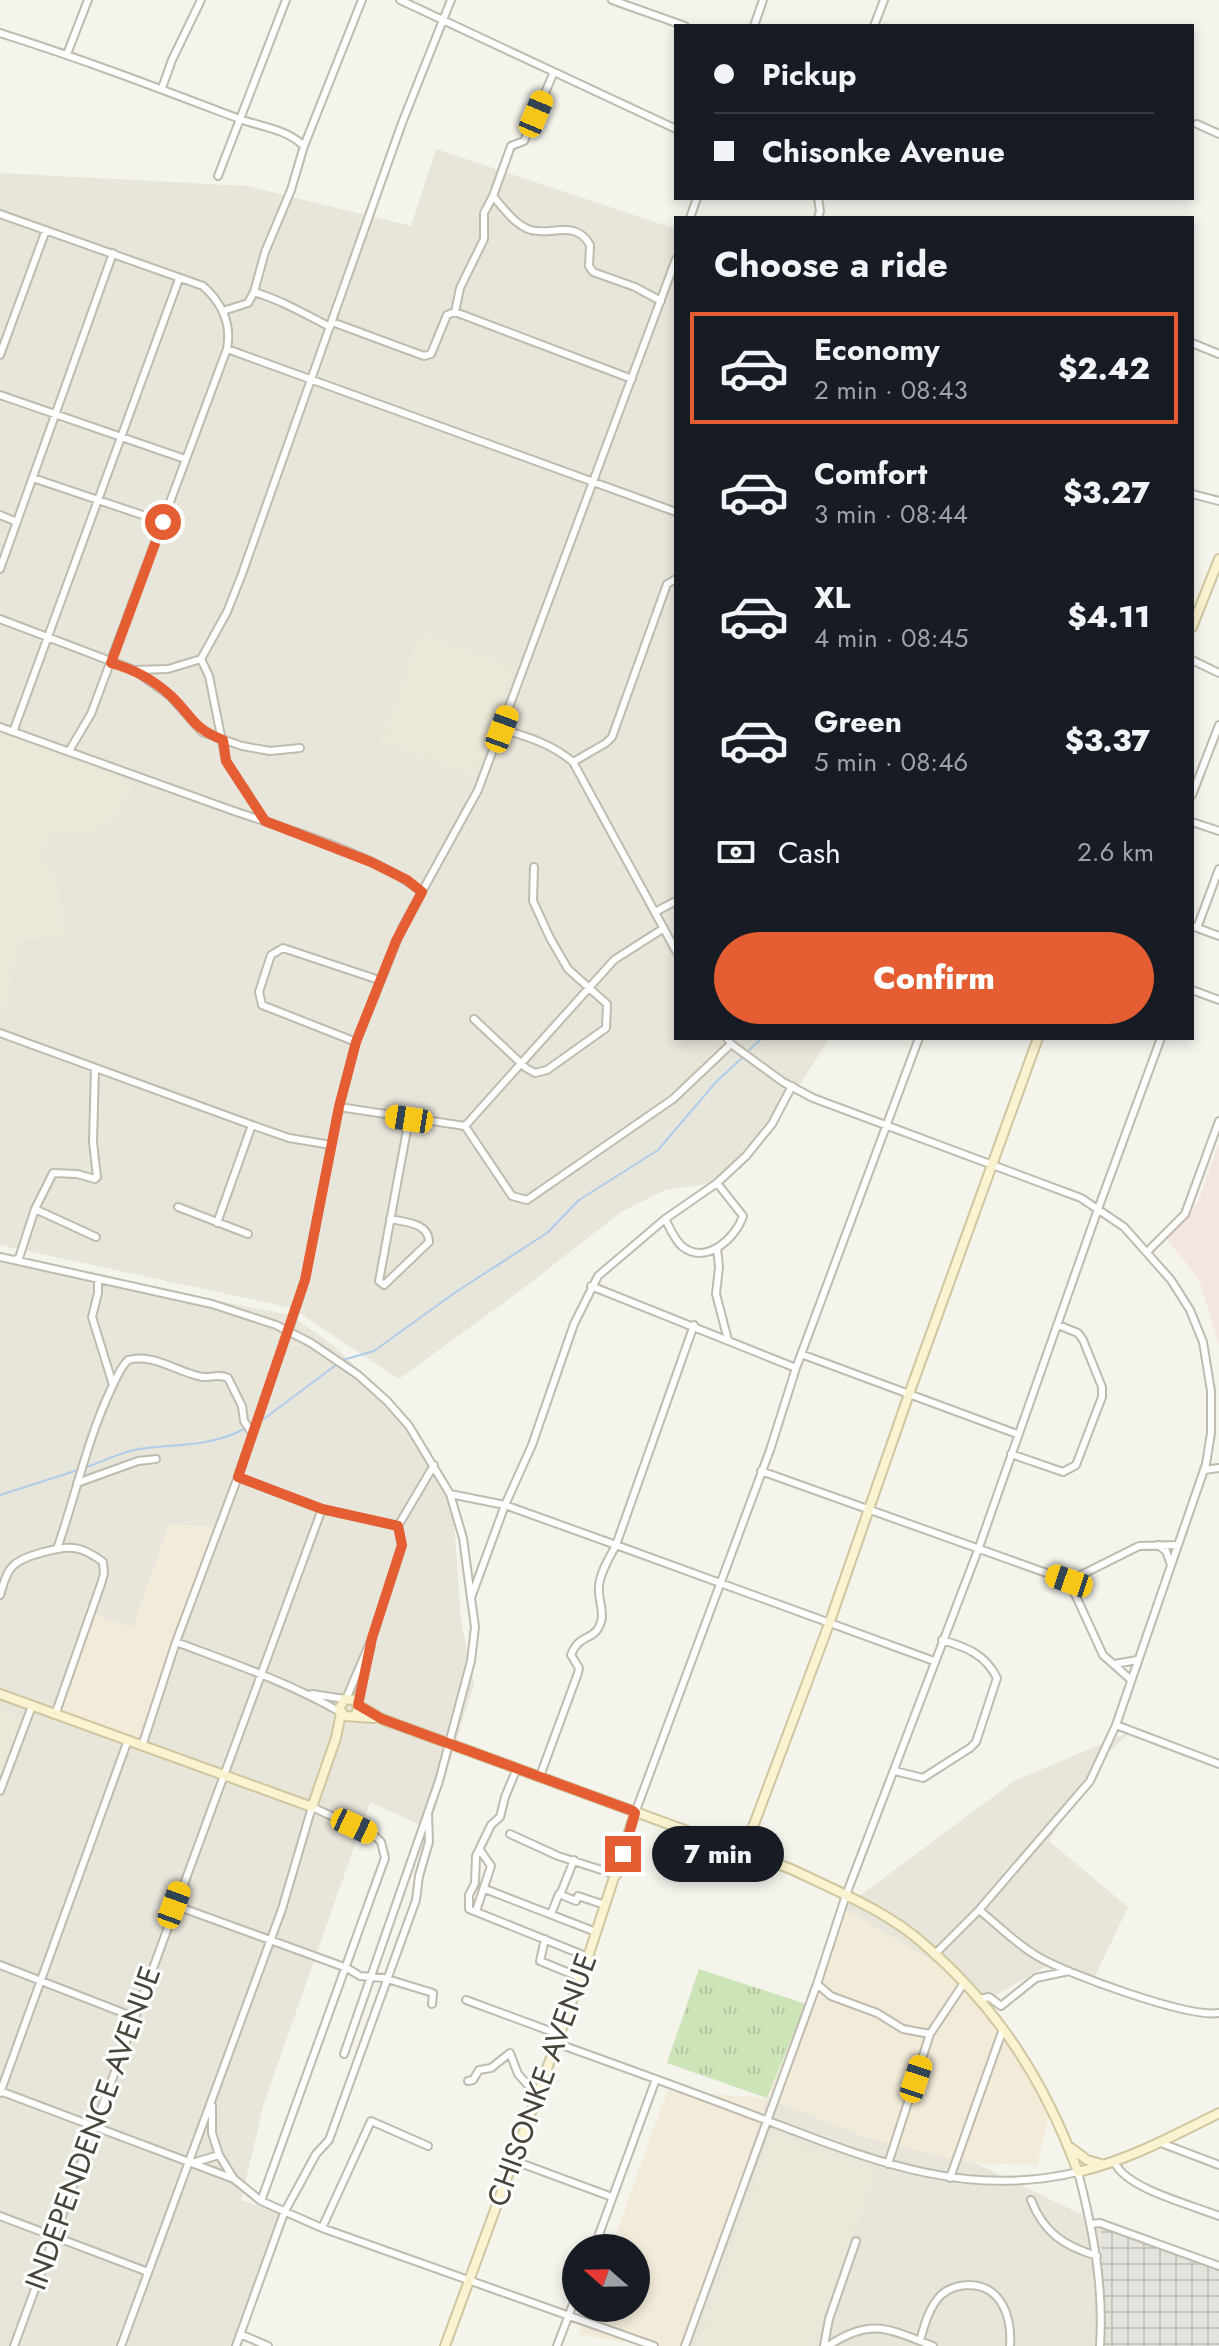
<!DOCTYPE html>
<html lang="en">
<head>
<meta charset="utf-8">
<style>
  body { margin:0; font-family:Jost,sans-serif; background:#242831; color:#f1f3f6; height:100vh; display:flex; flex-direction:column; font-size:30px; white-space:nowrap }
  * { box-sizing:border-box; margin:0 }
  p { font-size:26px; color:#9ea1a6 }
  .icon { flex:none; width:44px; height:44px; fill:none; stroke:currentColor; stroke-width:2; stroke-linecap:round; stroke-linejoin:round }
  .map { position:relative; flex:1; overflow:hidden }
  .side { position:absolute; left:674px; top:216px; width:520px; height:824px; display:flex; flex-direction:column; background:#171b24; border-radius:0px; box-shadow:0 4px 12px #0003 }
  .side>* { flex:none }
  .hud { position:absolute; left:674px; top:24px; width:520px; height:176px; border-radius:0px; box-shadow:0 4px 12px #0003; display:grid; align-content:center; height:176px; padding:0 40px; background:#171b24 }
  .needle { width:52px; rotate:290deg }
  .tools { position:absolute; left:562px; top:2234px; display:grid; gap:16px }
  .tools a { display:grid; place-items:center; width:88px; height:88px; border-radius:50%; background:#171b24; box-shadow:0 4px 12px #0003; font-size:40px }
  .end { position:absolute; width:36px; height:36px; margin:-18px; border:10px solid #e55d32; background:#fff; box-shadow:0 0 0 4px #fff }
  .from { border-radius:50% }
  .bubble { position:absolute; height:56px; border-radius:28px; background:#171b24; box-shadow:0 4px 12px #0003; font-size:26px; font-weight:800; line-height:56px; text-align:center }
  .car { position:absolute; width:24px; height:48px; margin:-24px -12px; border-radius:10px; box-shadow:0 0 6px 2px #0007; background:linear-gradient(#f5c518 24%,#345 0 40%,#f5c518 0 76%,#345 0 86%,#f5c518 0) }
  .hud b { display:flex; align-items:center; gap:28px; height:76px; font-size:30px }
  .hud b+b { border-top:2px solid #363941 }
  .hud i { width:20px; height:20px; background:#f1f3f6 }
  ul { padding:0; list-style:none }
  li { display:flex; align-items:center; gap:24px; height:112px; margin:0 16px 12px; padding:0 24px; border:4px solid transparent; border-radius:0px }
  li div { flex:1 }
  li b { display:block; font-size:30px }
  li em { font-style:normal; font-weight:800 }
  li.selected { border-color:#e55d32 }
  li>.icon { width:72px; height:72px; stroke-width:1.5 }
  h2 { padding:0 40px; font-size:36px; line-height:96px }
  .pay { display:flex; align-items:center; gap:20px; height:88px; padding:0 40px; font-size:30px }
  .pay p { margin-inline-start:auto }
  .cta { display:flex; gap:16px; margin-top:auto; padding:16px 40px }
  .cta a { flex:1; height:92px; border-radius:48px; background:#e55d32; color:#fff; font-size:32px; font-weight:800; line-height:92px; text-align:center }
  .map>svg:first-child { display:block }
</style>
</head>
<body>
<div class="map">
<svg width="1219" height="2346" viewBox="0 0 1219 2346">
  <defs>
    <pattern id="industrial-grid" width="8" height="8" patternUnits="userSpaceOnUse" patternTransform="scale(2)"><rect width="8" height="8" fill="#e4e2dd"/><path d="M0 4h8M4 0v8" fill="none" stroke="#c5c3be"/></pattern>
    <pattern id="park-tufts" width="24" height="20" patternUnits="userSpaceOnUse" patternTransform="scale(2)"><rect width="24" height="20" fill="#cde4b9"/><path d="M3 7l-1-3M5 7V3M7 7l1-3M15 17l-1-3M17 17v-4M19 17l1-3" fill="none" stroke="#b2c5a0"/></pattern>
  </defs>
  <rect width="100%" height="100%" fill="#f4f3ec"/>
  <path fill="#e8e5db" fill-rule="evenodd" d="M436 149 676 229V1038H830L780 1114 714 1183 665 1190 621 1212 529 1284 399 1379 292 1308 0 1245V173L247 186 411 226Z
    M0 1258 290 1315 333 1345 410 1419 453 1506 461 1621 474 1684 429 1829 370 1802 264 2103 241 2200 285 2215 239 2346H0ZM169 1524 213 1527 137 1740 133 1628Z
    M1130 1732 1097 1764 1049 1841 1128 1907 1092 1982 1045 1967 982 2003 843 1908 1016 1780Z
    M767 2098 868 2138 975 2163 1101 2224 1103 2346H686Z"/>
  <path fill="#f3ebda" d="M169 1524 213 1527 137 1741 60 1712 95 1615 133 1628Z
    M843 1908 963 1979 1015 2046 1051 2108 1037 2165 975 2163 938 2156 868 2138 767 2098 686 2346H654L578 2335 588 2308H636V2248H611L667 2091 767 2098 806 2004 814 2007Z"/>
  <path fill="url(#industrial-grid)" d="M1101 2224 1219 2267V2346H1103Z"/>
  <path fill="#ece8d8" d="M421 633 514 667 475 776 381 742Z
    M0 733 132 782 120 812 91 833H54L38 852 56 881 64 936 27 938 17 944 5 1008 0 1017Z
    M0 1709 13 1714 20 1727 0 1778Z
    M776 2135 876 2171 812 2346H697L771 2137Z"/>
  <path fill="#f3e5e1" d="M1219 1144V1345L1199 1279 1165 1237 1197 1204Z"/>
  <path fill="url(#park-tufts)" d="M699 1969 806 2004 767 2098 667 2063Z"/>
  <g fill="none" stroke-linecap="round" stroke-linejoin="round">
    <path stroke="#afcdea" stroke-width="2" d="M748 1051 762 1038
      M343 1360 374 1351 453 1294 547 1233 579 1200 658 1150 716 1082 743 1057
      M261 1421 336 1365
      M84 1468C101 1462 121 1452 139 1449 175 1444 211 1447 244 1429
      M0 1495 78 1470"/>
    <g stroke="#bfbbaf" stroke-width="10">
      <path id="street" d="M400 0 676 129
        M612 0 685 26
        M754 26 763 0
        M874 26 884 0
        M0 33C80 58 158 88 237 118 260 127 285 128 304 146
        M67 54 88 0
        M162 88 172 60 201 0
        M1197 124 1219 134
        M218 176 286 0
        M493 196C503 208 516 226 531 230 551 236 576 219 590 245L589 266 593 272 635 287 661 301
        M818 198 820 211 818 218
        M0 214 203 286C222 303 232 323 227 349L91 714 69 751
        M690 218 697 198
        M254 292C281 300 305 314 330 327
        M223 311 248 303 254 292 265 252 291 190 304 146 362 0
        M455 312 632 379
        M332 322 424 356 431 354 447 315 455 312 460 288 484 239V213L493 196 511 146 524 141 554 72
        M1192 343 1219 354
        M227 349 676 512
        M0 355 46 230
        M0 395 185 459
        M33 478 163 522
        M1192 494 1219 501
        M0 515 17 522
        M0 569 113 253
        M0 619 134 670 168 669 201 659
        M1192 660 1219 673
        M134 670 170 696 202 732 242 746 270 751 300 748
        M0 727C77 755 154 783 231 810 292 831 372 853 422 892
        M502 729C528 737 552 744 573 762L676 951
        M13 732 179 279
        M573 762 606 743 612 737 667 584 676 579
        M1192 795 1219 725
        M265 821 226 761 209 676 201 659 227 612 242 574 402 123 451 0
        M1192 822 1219 831
        M655 912 676 901
        M1192 926 1219 936
        M1197 928 1219 869
        M1192 990 1219 1000
        M474 1019 526 1068 535 1073 547 1070 606 1028 607 1004 568 969 550 938 533 901 534 867
        M0 1033 252 1125 289 1138 331 1145
        M727 1038 731 1044 783 1082 813 1098 1081 1198 1124 1227 1171 1280 1190 1310 1203 1342 1211 1391V1433L1206 1464 1116 1725 1090 1781 979 1910 934 1955
        M356 1042 262 1005 259 992 271 955 283 948 379 980
        M339 1107 465 1126 512 1196 527 1200 673 1099 731 1044
        M465 1126 614 960 664 928
        M178 1207 248 1234
        M35 1209 96 1237
        M390 1219C405 1222 429 1223 429 1242L384 1285 379 1281 409 1119
        M665 1219C670 1228 675 1241 683 1247 706 1265 736 1238 743 1216L717 1183
        M217 1223 252 1125
        M717 1248 719 1267 716 1294 728 1340
        M1147 1252 1185 1214 1219 1121
        M0 1257 212 1304 276 1325 311 1343 358 1375 387 1401 409 1426 450 1494 463 1538 471 1598 475 1627 471 1661 439 1781 344 2054
        M14 1260 19 1258 35 1209 53 1173 77 1174 95 1179 97 1177 93 1142 95 1068
        M98 1279V1293L92 1317 113 1385
        M591 1286 796 1368
        M291 1323 305 1280 339 1107 356 1042 402 928 478 790 676 259
        M694 1325 616 1545 934 1661
        M801 1354 1017 1434
        M1011 1454 1063 1472 1076 1465 1102 1397V1387L1083 1340 1078 1333 1058 1325
        M1204 1470 1219 1468
        M761 1471 1069 1581 1103 1655 1130 1679
        M238 1477 322 1509 398 1526
        M77 1483 138 1461 156 1459
        M450 1494 505 1505 532 1445 574 1324 598 1276 665 1219 717 1183 746 1156 772 1124 792 1086
        M1158 1545 1166 1551 1171 1565
        M57 1549C76 1495 87 1439 112 1387 117 1377 120 1368 128 1360 156 1353 177 1373 203 1377 213 1378 218 1373 228 1378L242 1406 244 1421 252 1433
        M1069 1581 1139 1546 1178 1545
        M0 1595C3 1586 6 1572 13 1566 22 1556 61 1546 74 1548 85 1549 95 1556 103 1562L104 1574 101 1584 55 1715
        M472 1595 505 1505 616 1545C610 1557 600 1572 599 1586 597 1601 608 1615 597 1630 590 1640 579 1635 571 1655L579 1668 578 1673 540 1776
        M176 1642C232 1663 288 1682 340 1712
        M1115 1664 1137 1660
        M312 1694 345 1699
        M346 1699 372 1638 399 1555 402 1545 398 1526 434 1465
        M356 1702 371 1646
        M1116 1725 1219 1764
        M142 1746 176 1642 238 1477 285 1339
        M517 1768 505 1797 500 1817 491 1825 476 1856 475 1883 469 1895V1909L588 1957
        M895 1771 923 1778 970 1748 976 1742 997 1678C985 1654 966 1647 942 1640
        M0 1791 32 1706
        M635 1813 770 1450 796 1368 919 1038
        M510 1834 558 1856 617 1875
        M485 1889 596 1932
        M560 1895 574 1860
        M174 1905 347 1968 360 1976 384 1978 433 1993 432 2004
        M979 1910C998 1925 1016 1944 1037 1956 1067 1974 1188 2018 1219 2013
        M476 1911 491 1866 480 1850
        M551 1914 559 1894 576 1901 578 1896 605 1905
        M545 1939 540 1961 579 1977
        M0 1965 134 2017
        M817 1984 831 1996 877 2013 903 2029 930 2034
        M980 1999 989 1997 1001 2006 1036 1978 1069 1971
        M466 2000 558 2034
        M556 2043C623 2067 689 2091 755 2116 864 2157 960 2200 1078 2172 1093 2230 1104 2286 1100 2346
        M468 2081 473 2080 479 2070 491 2068 510 2053 518 2074 536 2094
        M0 2091 234 2179
        M0 2093 128 1740
        M212 2106V2133L219 2155 234 2179 261 2201 322 2228 654 2346
        M1161 2143 1219 2165
        M512 2160 612 2197
        M192 2163 219 2155
        M1115 2163C1127 2189 1192 2205 1219 2216
        M888 2164 930 2034 964 1983
        M950 2178 1003 2029
        M1031 2200C1044 2233 1064 2246 1097 2256
        M0 2216 148 2272
        M1091 2224 1100 2223 1219 2266
        M322 2228 371 2121 428 2146
        M594 2248 656 2079
        M240 2334 268 2346
        M920 2341C924 2326 929 2307 941 2295 949 2288 960 2285 970 2285 1002 2286 1012 2318 1010 2346
        M14 2346 322 1509
        M121 2346 282 1909 312 1807 375 1836 381 1842 385 1858 261 2201
        M236 2346 284 2213 316 2154 329 2140 416 1900 419 1876 429 1842 428 1814
        M557 2346 576 2296
        M685 2346 817 1984 846 1895 978 1550 1098 1209 1161 1038
        M824 2346 829 2319 856 2241
        M828 2346C871 2317 889 2329 933 2346"/>
    </g>
    <g stroke="#cfc7a0" stroke-width="12">
      <path id="secondary" d="M1192 627 1219 559
        M0 1694 312 1807 336 1738 341 1713
        M358 1705 382 1719 791 1869C837 1891 887 1911 925 1945 998 2008 1045 2082 1078 2172 1129 2160 1173 2136 1219 2113
        M354 1716C359 1711 359 1705 354 1700L345 1699 339 1709 345 1716 374 1718
        M744 1851 829 1624 909 1394 1038 1038
        M1071 2148 1087 2160 1101 2164
        M445 2346 588 1957 635 1813"/>
    </g>
    <use href="#street" stroke="#fff" stroke-width="6"/>
    <use href="#secondary" stroke="#faf3d1" stroke-width="8"/>
    <g stroke="#bfbbaf" stroke-width="10" stroke-linecap="butt">
      <path id="street-bridge" d="M285 1339 291 1323"/>
    </g>
    <use href="#street-bridge" stroke="#fff" stroke-width="6"/>
  </g>
  <g fill="none" stroke-linecap="round" stroke-linejoin="round">
    <path stroke="#e55d32" stroke-width="10" d="M163 522 111 663C133 669 154 680 171 696 193 717 192 728 223 740L226 761 265 821 371 862 407 880 422 892 396 941 356 1042 339 1107 305 1280 238 1477 322 1509 398 1526 402 1545 372 1638 358 1705 382 1719 633 1811 635 1813 623 1854"/>
  </g>
  <g text-anchor="middle" stroke-width="6" stroke-linejoin="round" paint-order="stroke">
    <g font-size="30" fill="#48443a" stroke="#fff">
      <text transform="translate(542 2080) rotate(-70)" y="10">CHISONKE AVENUE</text>
      <text transform="translate(93 2128) rotate(-70)" y="10">INDEPENDENCE AVENUE</text>
    </g>
  </g>
</svg>
<div class="tools">
<a><svg class="needle" viewBox="-14 -14 28 28"><path d="M0-13l5 13h-10z" fill="#e53935"/><path d="M0 13l5-13h-10z" fill="#9ea1a6"/></svg></a>
</div>
<i class="end from" style="left:163px;top:522px"></i>
<i class="end" style="left:623px;top:1854px"></i>
<div class="bubble" style="left:652px;top:1826px;width:132px">7 min</div>
<i class="car" style="left:536px;top:114px;rotate:23deg"></i>
<i class="car" style="left:502px;top:729px;rotate:20deg"></i>
<i class="car" style="left:409px;top:1119px;rotate:279deg"></i>
<i class="car" style="left:1069px;top:1581px;rotate:289deg"></i>
<i class="car" style="left:354px;top:1826px;rotate:115deg"></i>
<i class="car" style="left:174px;top:1905px;rotate:20deg"></i>
<i class="car" style="left:916px;top:2079px;rotate:18deg"></i>
<div class="hud">
<b><i class="from"></i>Pickup</b>
<b><i></i>Chisonke Avenue</b>
</div>
<section class="side">
<h2>Choose a ride</h2>
<ul>
<li class="selected"><svg class="icon" aria-label="car" viewBox="0 0 24 24"><path d="M5 17H2v-5l4-1 3-4h7l3 4 3 1v5h-3M9 17h6M6 11h13"/><circle cx="7" cy="17" r="2"/><circle cx="17" cy="17" r="2"/></svg><div><b>Economy</b><p>2 min · 08:43</p></div><em>$2.42</em></li>
<li><svg class="icon" aria-label="car" viewBox="0 0 24 24"><path d="M5 17H2v-5l4-1 3-4h7l3 4 3 1v5h-3M9 17h6M6 11h13"/><circle cx="7" cy="17" r="2"/><circle cx="17" cy="17" r="2"/></svg><div><b>Comfort</b><p>3 min · 08:44</p></div><em>$3.27</em></li>
<li><svg class="icon" aria-label="car" viewBox="0 0 24 24"><path d="M5 17H2v-5l4-1 3-4h7l3 4 3 1v5h-3M9 17h6M6 11h13"/><circle cx="7" cy="17" r="2"/><circle cx="17" cy="17" r="2"/></svg><div><b>XL</b><p>4 min · 08:45</p></div><em>$4.11</em></li>
<li><svg class="icon" aria-label="car" viewBox="0 0 24 24"><path d="M5 17H2v-5l4-1 3-4h7l3 4 3 1v5h-3M9 17h6M6 11h13"/><circle cx="7" cy="17" r="2"/><circle cx="17" cy="17" r="2"/></svg><div><b>Green</b><p>5 min · 08:46</p></div><em>$3.37</em></li>
</ul>
<div class="pay"><svg class="icon" aria-label="cash" viewBox="0 0 24 24"><path d="M3 7h18v10H3z"/><circle cx="12" cy="12" r="2"/></svg>Cash<p>2.6 km</p></div>
<div class="cta"><a>Confirm</a></div>
</section>
</div>
</body>
</html>
